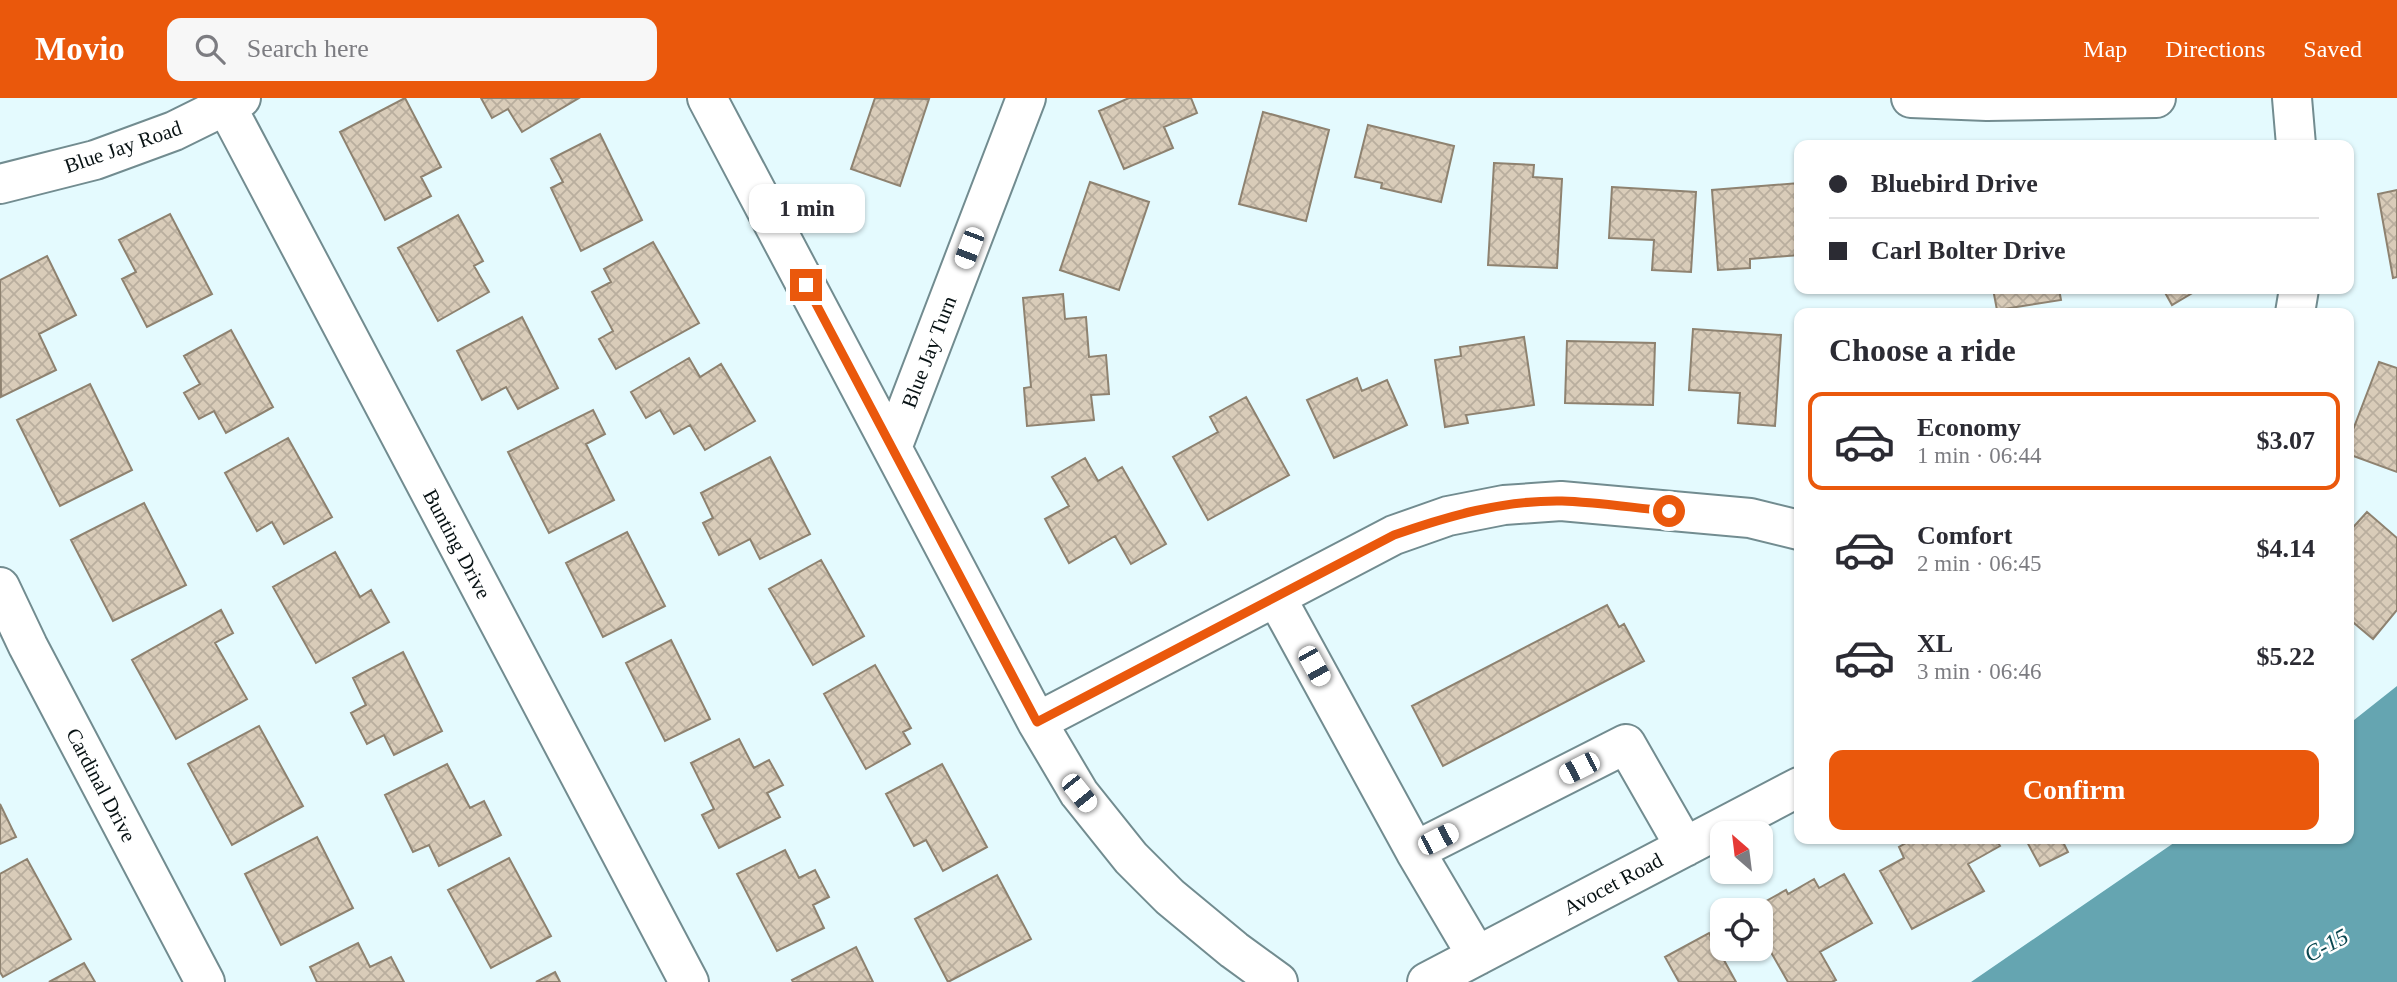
<!DOCTYPE html>
<html lang="en">
<head>
<meta charset="utf-8">
<style>
  body { margin:0; font-family:"Times New Roman",serif; background:#f7f7f7; color:#2b2b33; height:100vh; display:flex; flex-direction:column; font-size:26px; white-space:nowrap }
  * { box-sizing:border-box; margin:0 }
  p { font-size:23px; color:#7c7c81 }
  .icon { flex:none; width:38px; height:38px; fill:none; stroke:currentColor; stroke-width:2; stroke-linecap:round; stroke-linejoin:round }
  .map { position:relative; flex:1; overflow:hidden }
  .panel { position:absolute; left:1794px; top:210px; width:560px; height:536px; display:flex; flex-direction:column; background:#fff; border-radius:14px; box-shadow:0 2px 5px #0004 }
  .panel>* { flex:none }
  .top-card { position:absolute; left:1794px; top:42px; width:560px; height:154px; border-radius:14px; box-shadow:0 2px 5px #0004; display:grid; align-content:center; height:154px; padding:0 35px; background:#fff }
  .needle { width:46px; rotate:332deg }
  .controls { position:absolute; left:1710px; top:723px; display:grid; gap:14px }
  .controls a { display:grid; place-items:center; width:63px; height:63px; border-radius:14px; background:#fff; box-shadow:0 2px 5px #0004; font-size:35px }
  .end { position:absolute; width:32px; height:32px; margin:-16px; border:9px solid #ea580c; background:#fff; box-shadow:0 0 0 4px #fff }
  .from { border-radius:50% }
  .bubble { position:absolute; height:49px; border-radius:14px; background:#fff; box-shadow:0 2px 5px #0004; font-size:23px; font-weight:800; line-height:49px; text-align:center }
  .car { position:absolute; width:21px; height:42px; margin:-21px -10px; border-radius:9px; box-shadow:0 0 5px 2px #0007; background:linear-gradient(#fff 24%,#345 0 40%,#fff 0 76%,#345 0 86%,#fff 0) }
  .top-card b { display:flex; align-items:center; gap:24px; height:66px; font-size:26px }
  .top-card b+b { border-top:2px solid #e1e1e2 }
  .top-card i { width:18px; height:18px; background:#2b2b33 }
  ul { padding:0; list-style:none }
  li { display:flex; align-items:center; gap:21px; height:98px; margin:0 14px 10px; padding:0 21px; border:4px solid transparent; border-radius:14px }
  li div { flex:1 }
  li b { display:block; font-size:26px }
  li em { font-style:normal; font-weight:800 }
  li.on { border-color:#ea580c }
  li>.icon { width:63px; height:63px; stroke-width:1.5 }
  h2 { padding:0 35px; font-size:32px; line-height:84px }
  .button { display:flex; gap:14px; margin-top:auto; padding:14px 35px }
  .button a { flex:1; height:80px; border-radius:14px; background:#ea580c; color:#fff; font-size:28px; font-weight:800; line-height:80px; text-align:center }
  header { display:flex; align-items:center; gap:42px; box-sizing:border-box; height:98px; padding:0 35px; background:#ea580c; color:#fff }
  header strong { font-size:33px }
  nav { display:flex; gap:38px; margin-inline-start:auto; font-size:24px }
  .search { width:490px; height:63px; background:#f7f7f7; display:flex; align-items:center; gap:18px; box-sizing:border-box; padding:0 24px; border-radius:14px; color:#7c7c81; font-size:26px }
  .map>svg:first-child { display:block }
</style>
</head>
<body>
<header>
<strong>Movio</strong>
<div class="search"><svg class="icon" aria-label="search" viewBox="0 0 24 24"><circle cx="10" cy="10" r="6"/><path d="M15 15l6 6"/></svg>Search here</div>
<nav><a>Map</a><a>Directions</a><a>Saved</a></nav>
</header>
<div class="map">
<svg width="2397" height="884" viewBox="0 0 2397 884">
  <defs>
    <pattern id="building-cross-hatch" width="8" height="8" patternUnits="userSpaceOnUse" patternTransform="scale(1.75)"><rect width="8" height="8" fill="#d9ccb9"/><path d="M0 0l8 8M0 8l8-8" fill="none" stroke="#b9ae9e"/></pattern>
  </defs>
  <rect width="100%" height="100%" fill="#e4fafe"/>
  <path fill="#65a5b1" d="M2397 588V884H1971L2181 740H2348L2349 626Z"/>
  <path fill="url(#building-cross-hatch)" stroke="#8e8270" stroke-width="2" d="M405 0 441 69 421 79 431 98 385 122 340 34Z
    M481 0H579L522 34 508 11 492 20Z
    M875 0 929 1 900 88 851 71Z
    M1129 0H1191L1197 15 1164 29 1173 50 1124 71 1099 13Z
    M1263 14 1329 32 1306 123 1239 106Z
    M1368 27 1454 48 1441 104 1381 90 1382 85 1355 79Z
    M600 36 642 122 581 153 551 90 563 84 551 61Z
    M1494 65 1534 67 1533 79 1562 81 1557 170 1488 167Z
    M1090 84 1149 104 1119 192 1060 172Z
    M1799 85V157L1750 161V170L1718 172 1712 92Z
    M1612 89 1696 94 1691 174 1652 172 1654 142 1609 140Z
    M2397 92V179L2393 180 2378 96Z
    M170 116 212 196 147 229 122 181 136 174 119 142Z
    M458 117 483 163 474 168 489 194 438 223 398 150Z
    M653 144 699 225 616 271 599 241 613 233 592 194 611 184 604 171Z
    M47 158 76 217 39 236 56 272 1 299 0 182Z
    M1993 191H2059L2061 202 1997 212Z
    M2163 191H2199L2172 207Z
    M1063 196 1065 221 1086 219 1089 259 1106 257 1109 296 1091 297 1094 322 1027 328 1024 290 1031 289 1023 200Z
    M522 219 558 290 518 311 506 289 482 302 457 253Z
    M1693 231 1781 237 1775 328 1738 325 1740 295 1689 292Z
    M231 232 273 309 226 335 214 313 199 321 184 295 200 286 184 258Z
    M1524 239 1534 307 1466 317 1468 325 1445 329 1435 262 1461 258 1460 249Z
    M1567 243 1655 245 1653 307 1565 305Z
    M689 260 700 279 721 266 755 323 705 352 690 327 674 336 660 312 646 320 631 294Z
    M2379 264 2397 270V374L2348 356V345Z
    M1357 280 1362 293 1387 282 1407 327 1334 360 1307 302Z
    M90 286 132 372 60 408 17 322Z
    M1246 299 1289 377 1208 422 1173 359 1218 334 1210 319Z
    M593 312 605 336 586 346 614 402 549 435 508 354Z
    M288 340 332 419 284 446 272 424 257 433 225 375Z
    M770 359 810 436 760 461 750 441 719 457 703 425 713 420 701 395Z
    M1085 360 1098 383 1122 369 1166 446 1131 466 1115 438 1069 465 1045 421 1069 408 1052 379Z
    M144 405 186 487 113 523 71 442Z
    M2367 414 2397 440V512L2373 541 2348 520V435Z
    M627 434 665 508 603 539 566 465Z
    M335 454 360 499 371 492 389 524 316 565 273 489Z
    M821 462 864 538 813 567 769 491Z
    M1607 507 1619 529 1624 526 1644 563 1443 668 1412 608Z
    M221 512 233 535 215 545 247 601 176 641 132 562Z
    M671 542 710 621 665 643 626 565Z
    M403 554 442 633 394 657 384 637 367 646 351 615 366 607 353 580Z
    M875 567 911 630 903 634 910 646 866 671 824 596Z
    M259 628 303 708 232 747 188 666Z
    M739 641 754 670 769 662 783 687 767 695 780 719 719 750 702 717 714 711 691 665Z
    M447 666 470 710 484 703 501 737 439 768 429 747 413 754 385 697Z
    M942 666 987 749 943 773 926 742 914 748 886 696Z
    M0 706 16 739 0 746Z
    M317 739 353 810 281 847 245 776Z
    M1915 740H1995L2000 748 1968 766 1984 793 1912 831 1880 773 1904 760 1899 749Z
    M2025 740H2061L2068 754 2040 768Z
    M785 752 799 780 815 772 829 799 813 807 824 830 777 853 737 776Z
    M509 760 551 838 491 870 448 792Z
    M27 761 71 841 3 879 0 874V776Z
    M1844 776 1872 825 1820 854 1836 882 1832 884H1788L1760 835V812H1750L1786 792 1788 796 1814 781 1819 790Z
    M997 777 1031 841 948 884 915 821Z
    M1709 835 1736 884H1679L1665 859Z
    M358 845 370 869 391 859 404 884H317L310 869Z
    M856 849 873 884H793L792 882Z
    M84 865 95 884H49Z
    M555 874 560 884H536Z"/>
  <g fill="none" stroke-linecap="round" stroke-linejoin="round">
    <g stroke="#728c90" stroke-width="42">
      <path id="minor" d="M222 0 689 884
        M707 0 1037 624 1079 695 1131 760 1170 799 1234 852 1278 884
        M1911 0 1987 3 2156 0
        M2292 0 2296 47
        M0 86 95 62 174 33 241 0
        M2295 215 2299 191
        M892 350 1026 0
        M0 489 28 548 205 884
        M1276 499 1415 753 1477 858
        M1037 624 1394 437 1448 418 1504 407 1561 403 1750 420 1799 432
        M1415 753 1626 646 1685 749
        M1427 884 1799 689"/>
    </g>
    <use href="#minor" stroke="#fff" stroke-width="38"/>
  </g>
  <g fill="none" stroke-linecap="round" stroke-linejoin="round">
    <path stroke="#ea580c" stroke-width="9" d="M806 187 1037 624 1394 437C1448 418 1503 402 1562 403 1597 404 1634 410 1669 413"/>
  </g>
  <g text-anchor="middle" stroke-width="5" stroke-linejoin="round" paint-order="stroke">
    <g font-size="21" fill="#081214" stroke="#fff">
      <text transform="translate(123 49) rotate(-19)" y="7">Blue Jay Road</text>
      <text transform="translate(929 254) rotate(-69)" y="7">Blue Jay Turn</text>
      <text transform="translate(457 446) rotate(62)" y="7">Bunting Drive</text>
      <text transform="translate(101 687) rotate(62)" y="7">Cardinal Drive</text>
      <text transform="translate(1613 786) rotate(-28)" y="7">Avocet Road</text>
    </g>
    <g font-size="23" font-style="italic" fill="#0b4750" stroke="#fff">
      <text transform="translate(2326 847) rotate(-28)" y="8">C-15</text>
    </g>
  </g>
</svg>
<div class="controls">
<a><svg class="needle" viewBox="-14 -14 28 28"><path d="M0-13l5 13h-10z" fill="#e53935"/><path d="M0 13l5-13h-10z" fill="#7c7c81"/></svg></a>
<a><svg class="icon" aria-label="locate" viewBox="0 0 24 24"><circle cx="12" cy="12" r="6"/><path d="M12 2v4M12 18v4M2 12h4M18 12h4"/></svg></a>
</div>
<i class="end from" style="left:1669px;top:413px"></i>
<i class="end" style="left:806px;top:187px"></i>
<div class="bubble" style="left:749px;top:86px;width:116px">1 min</div>
<i class="car" style="left:969px;top:150px;rotate:201deg"></i>
<i class="car" style="left:1314px;top:568px;rotate:151deg"></i>
<i class="car" style="left:1579px;top:670px;rotate:243deg"></i>
<i class="car" style="left:1079px;top:695px;rotate:141deg"></i>
<i class="car" style="left:1438px;top:741px;rotate:63deg"></i>
<div class="top-card">
<b><i class="from"></i>Bluebird Drive</b>
<b><i></i>Carl Bolter Drive</b>
</div>
<section class="panel">
<h2>Choose a ride</h2>
<ul>
<li class="on"><svg class="icon" aria-label="car" viewBox="0 0 24 24"><path d="M5 17H2v-5l4-1 3-4h7l3 4 3 1v5h-3M9 17h6M6 11h13"/><circle cx="7" cy="17" r="2"/><circle cx="17" cy="17" r="2"/></svg><div><b>Economy</b><p>1 min · 06:44</p></div><em>$3.07</em></li>
<li><svg class="icon" aria-label="car" viewBox="0 0 24 24"><path d="M5 17H2v-5l4-1 3-4h7l3 4 3 1v5h-3M9 17h6M6 11h13"/><circle cx="7" cy="17" r="2"/><circle cx="17" cy="17" r="2"/></svg><div><b>Comfort</b><p>2 min · 06:45</p></div><em>$4.14</em></li>
<li><svg class="icon" aria-label="car" viewBox="0 0 24 24"><path d="M5 17H2v-5l4-1 3-4h7l3 4 3 1v5h-3M9 17h6M6 11h13"/><circle cx="7" cy="17" r="2"/><circle cx="17" cy="17" r="2"/></svg><div><b>XL</b><p>3 min · 06:46</p></div><em>$5.22</em></li>
</ul>
<div class="button"><a>Confirm</a></div>
</section>
</div>
</body>
</html>
